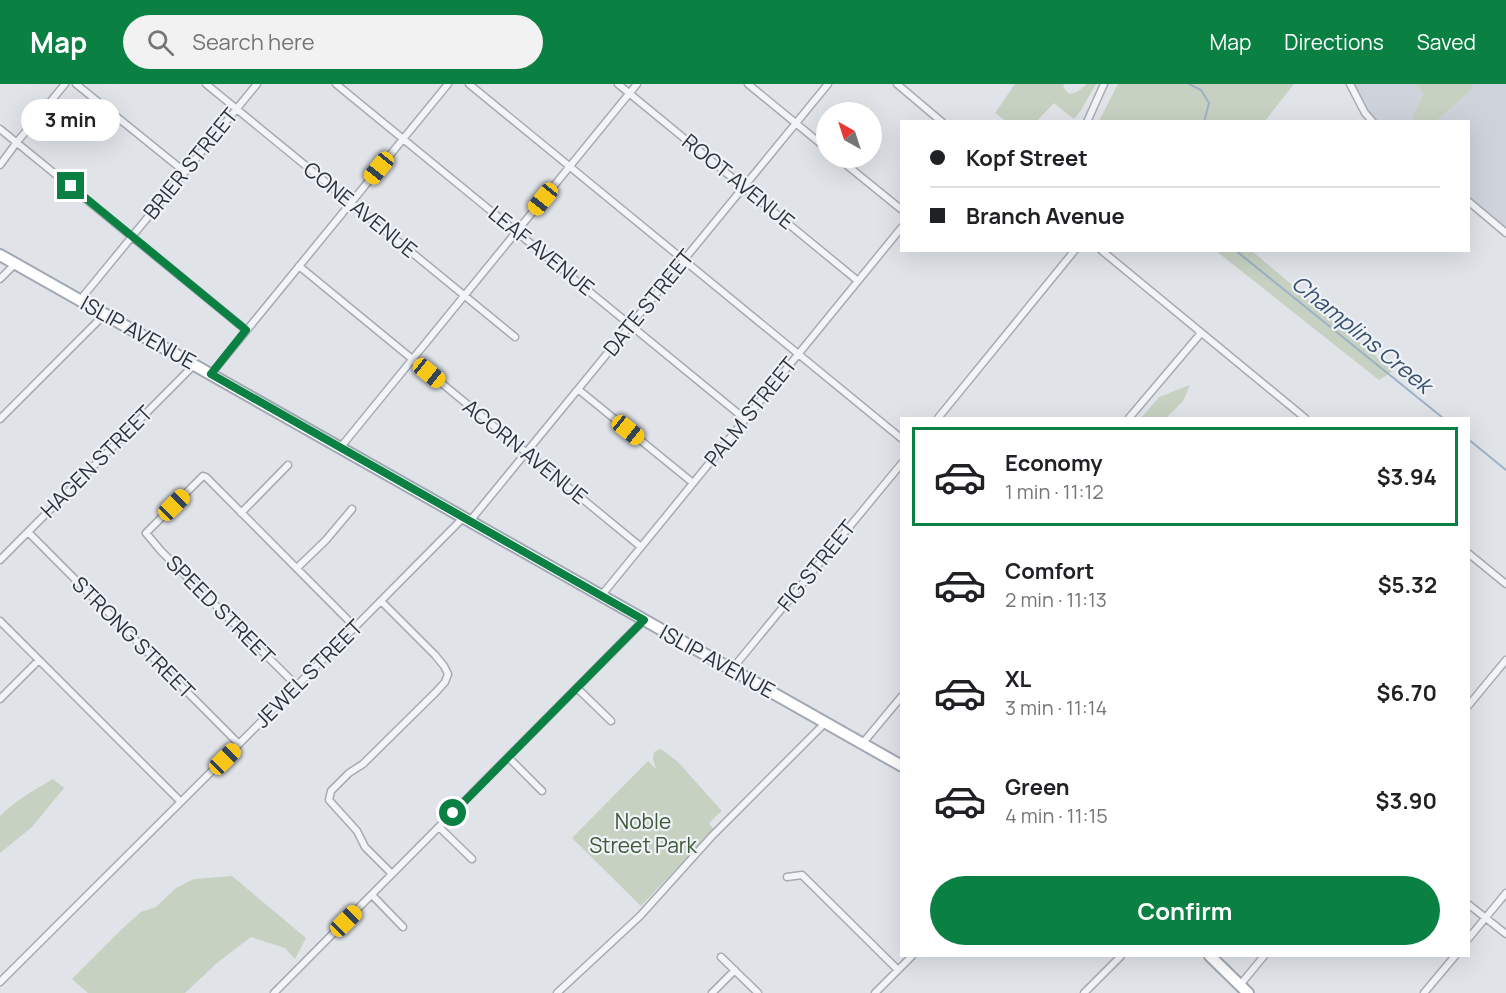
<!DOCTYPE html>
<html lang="en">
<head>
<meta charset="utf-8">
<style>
  body { margin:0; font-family:Manrope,sans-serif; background:#f2f2f2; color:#202124; height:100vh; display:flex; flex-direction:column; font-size:22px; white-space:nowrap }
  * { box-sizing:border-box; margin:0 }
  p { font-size:20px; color:#757577 }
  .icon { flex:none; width:33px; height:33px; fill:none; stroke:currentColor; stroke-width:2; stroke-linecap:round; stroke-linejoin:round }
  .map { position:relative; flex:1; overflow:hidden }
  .details { position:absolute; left:900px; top:333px; width:570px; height:540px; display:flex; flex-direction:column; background:#fff; border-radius:0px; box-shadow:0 6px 24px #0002 }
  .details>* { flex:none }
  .banner { position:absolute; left:900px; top:36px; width:570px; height:132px; border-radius:0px; box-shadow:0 6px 24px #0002; display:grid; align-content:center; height:132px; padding:0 30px; background:#fff }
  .needle { width:39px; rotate:321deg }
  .fabs { position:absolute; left:816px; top:18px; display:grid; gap:12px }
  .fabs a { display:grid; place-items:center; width:66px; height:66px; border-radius:50%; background:#fff; box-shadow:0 6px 24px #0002; font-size:30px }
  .end { position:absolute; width:27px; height:27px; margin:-14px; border:8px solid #0b8043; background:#fff; box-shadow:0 0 0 3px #fff }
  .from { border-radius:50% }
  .bubble { position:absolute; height:42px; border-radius:21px; background:#fff; box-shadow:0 6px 24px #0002; font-size:20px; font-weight:700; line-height:42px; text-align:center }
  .car { position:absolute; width:18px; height:36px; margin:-18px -9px; border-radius:8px; box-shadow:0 0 4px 2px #0007; background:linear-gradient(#f5c518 24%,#345 0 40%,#f5c518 0 76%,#345 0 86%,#f5c518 0) }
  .banner b { display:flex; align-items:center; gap:21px; height:57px; font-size:22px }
  .banner b+b { border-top:2px solid #e0e0e0 }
  .banner i { width:15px; height:15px; background:#202124 }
  ul { padding:10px 0 0; list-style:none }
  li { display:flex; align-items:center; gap:18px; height:99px; margin:0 12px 9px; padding:0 18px; border:3px solid transparent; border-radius:0px }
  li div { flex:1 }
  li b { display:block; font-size:22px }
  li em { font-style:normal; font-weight:700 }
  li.on { border-color:#0b8043 }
  li>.icon { width:54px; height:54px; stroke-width:1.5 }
  .primary-button { display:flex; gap:12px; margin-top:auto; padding:12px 30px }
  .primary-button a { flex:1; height:69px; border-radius:36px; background:#0b8043; color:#fff; font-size:24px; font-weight:700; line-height:69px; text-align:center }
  header { display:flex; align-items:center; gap:36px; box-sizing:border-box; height:84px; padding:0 30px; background:#0b8043; color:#fff }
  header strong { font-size:28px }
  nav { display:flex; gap:33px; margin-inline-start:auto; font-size:21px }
  .search { width:420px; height:54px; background:#f2f2f2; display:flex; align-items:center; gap:15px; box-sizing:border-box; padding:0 21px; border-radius:33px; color:#757577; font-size:22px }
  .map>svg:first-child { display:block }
</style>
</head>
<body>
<header>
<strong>Map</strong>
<div class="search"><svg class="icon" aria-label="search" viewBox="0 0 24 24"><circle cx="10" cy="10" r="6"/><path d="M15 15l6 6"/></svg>Search here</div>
<nav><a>Map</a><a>Directions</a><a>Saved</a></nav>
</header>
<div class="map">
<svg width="1506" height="909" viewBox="0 0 1506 909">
  <rect width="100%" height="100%" fill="#e0e3e8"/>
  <path fill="#ced2da" d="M1350 0H1506V149L1469 117 1468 38 1373 37Z"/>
  <path fill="#c6d1c2" d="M1015 0H1065L1063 3 1069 10 1077 8 1087 0H1096L1081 26 1074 35 1054 19 1037 37H1006L995 29Z
    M1118 0H1294L1265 37H1099Z
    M1415 0H1473L1472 5 1436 37H1411L1424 9Z
    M1216 167H1252L1393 287 1379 296Z
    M1190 301 1183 317 1166 334H1141L1159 313Z
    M661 665 677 677 722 727 715 733 709 740 714 745 641 822 572 754 648 677 656 685 653 675 654 668Z
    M53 695 64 704 32 743 0 769V732C15 717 34 706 53 695Z
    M232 792 306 854 295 875 285 864 251 853 218 878 185 909H88L72 895 123 844 141 828 156 823 176 804 194 795Z"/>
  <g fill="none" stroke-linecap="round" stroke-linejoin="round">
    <path stroke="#9db1c6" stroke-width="2" d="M1189 0 1201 6 1209 19 1204 38
      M1235 166 1443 334
      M1468 355 1506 386"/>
    <g stroke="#a6aab2" stroke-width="9">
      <path id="minor" d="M76 0 185 88
        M206 0 515 253
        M336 0 745 335
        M469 0 902 355
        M618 0 858 197
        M748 0 826 64
        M897 0 942 38
        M1350 0 1365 29 1373 38
        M1087 38 1104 0
        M0 45 246 246
        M838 74 902 126
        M0 81 17 58 65 0
        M1468 117 1506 149
        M1101 166 1305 334
        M299 182 641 463
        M0 195 15 180
        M80 216 257 0
        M211 290 448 0
        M579 306 693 399
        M938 334 1075 166
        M1129 334 1201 249
        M0 335 105 230
        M340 364 637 0
        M241 429 288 381
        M470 437 828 0
        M28 448 239 660
        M1468 469 1506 500
        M0 476 194 281
        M297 484 326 456 352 425
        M601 512 902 143
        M381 517 435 571 444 582 448 590 445 598 436 608 363 680 349 689 331 707 329 716 357 747 365 763 392 790
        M0 537 181 718
        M732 585 902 379
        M296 601 161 467 146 449 203 392 206 393 355 543
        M577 604 611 637
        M0 615 39 576
        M1468 622 1506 576
        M862 660 902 612
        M508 673 542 707
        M439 743 472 775
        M787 793 802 791 898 886
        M372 811 403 843
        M1468 820 1506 850
        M1468 855 1506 809
        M721 873 758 909
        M0 898 239 660 464 433
        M1240 901 1264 872
        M274 909 644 536
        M557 909 640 832 712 752 825 639
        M712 909 735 886
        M875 909 912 872
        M1084 909 1121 872
        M1424 909 1455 872"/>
    </g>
    <g stroke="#a0a8b3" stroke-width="14">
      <path id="primary" d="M0 171 902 682
        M1210 872 1248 909"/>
    </g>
    <use href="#minor" stroke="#f2f4f7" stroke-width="6"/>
    <use href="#primary" stroke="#fff" stroke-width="10"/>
  </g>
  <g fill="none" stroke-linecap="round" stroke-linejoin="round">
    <path stroke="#0b8043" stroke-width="8" d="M71 102 246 246 211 290 644 536 453 729"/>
  </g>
  <g text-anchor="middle" stroke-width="4.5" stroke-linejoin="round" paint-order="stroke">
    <g font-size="21" fill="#2a323e" stroke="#eff2f6">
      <text transform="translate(191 80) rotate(-51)" y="7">BRIER STREET</text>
      <text transform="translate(738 98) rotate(39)" y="7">ROOT AVENUE</text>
      <text transform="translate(360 126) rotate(39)" y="7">CONE AVENUE</text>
      <text transform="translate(541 167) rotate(39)" y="7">LEAF AVENUE</text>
      <text transform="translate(649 219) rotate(-51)" y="7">DATE STREET</text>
      <text transform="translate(138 249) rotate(29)" y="7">ISLIP AVENUE</text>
      <text transform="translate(751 328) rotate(-51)" y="7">PALM STREET</text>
      <text transform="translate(525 368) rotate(39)" y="7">ACORN AVENUE</text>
      <text transform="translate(97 378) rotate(-45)" y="7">HAGEN STREET</text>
      <text transform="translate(817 482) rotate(-51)" y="7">FIG STREET</text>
      <text transform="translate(220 526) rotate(45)" y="7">SPEED STREET</text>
      <text transform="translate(133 554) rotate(45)" y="7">STRONG STREET</text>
      <text transform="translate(717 578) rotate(29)" y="7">ISLIP AVENUE</text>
      <text transform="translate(309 590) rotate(-45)" y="7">JEWEL STREET</text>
    </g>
    <g font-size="21" fill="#3f5938" stroke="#eff2f6">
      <text x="643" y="745">Noble<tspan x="643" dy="24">Street Park</tspan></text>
    </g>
    <g font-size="22" font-style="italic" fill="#37516f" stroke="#eff2f6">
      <text transform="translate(1362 250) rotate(39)" y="8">Champlins Creek</text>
    </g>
  </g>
</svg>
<div class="fabs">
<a><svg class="needle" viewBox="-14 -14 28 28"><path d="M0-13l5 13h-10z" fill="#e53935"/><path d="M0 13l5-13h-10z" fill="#757577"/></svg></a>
</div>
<i class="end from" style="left:453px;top:729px"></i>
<i class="end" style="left:71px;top:102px"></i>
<div class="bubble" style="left:21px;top:15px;width:99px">3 min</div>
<i class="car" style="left:379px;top:84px;rotate:219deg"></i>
<i class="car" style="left:543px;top:115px;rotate:219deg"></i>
<i class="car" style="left:429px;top:289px;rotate:129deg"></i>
<i class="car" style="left:628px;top:346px;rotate:129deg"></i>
<i class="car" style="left:174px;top:421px;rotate:45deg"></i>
<i class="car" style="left:225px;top:675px;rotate:45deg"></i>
<i class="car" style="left:346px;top:837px;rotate:45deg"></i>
<div class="banner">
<b><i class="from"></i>Kopf Street</b>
<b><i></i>Branch Avenue</b>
</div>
<section class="details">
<ul>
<li class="on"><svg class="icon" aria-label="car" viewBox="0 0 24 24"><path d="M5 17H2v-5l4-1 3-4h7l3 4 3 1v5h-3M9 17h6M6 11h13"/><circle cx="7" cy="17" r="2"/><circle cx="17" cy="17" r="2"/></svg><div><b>Economy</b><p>1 min · 11:12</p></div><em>$3.94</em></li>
<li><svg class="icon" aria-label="car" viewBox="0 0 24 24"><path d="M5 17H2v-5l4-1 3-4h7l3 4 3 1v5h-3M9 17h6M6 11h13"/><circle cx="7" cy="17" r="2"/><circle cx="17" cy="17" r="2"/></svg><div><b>Comfort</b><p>2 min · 11:13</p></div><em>$5.32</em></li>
<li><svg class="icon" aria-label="car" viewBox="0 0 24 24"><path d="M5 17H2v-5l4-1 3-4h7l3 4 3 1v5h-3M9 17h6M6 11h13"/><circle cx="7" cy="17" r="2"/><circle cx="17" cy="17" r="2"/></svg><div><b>XL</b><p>3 min · 11:14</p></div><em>$6.70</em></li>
<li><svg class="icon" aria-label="car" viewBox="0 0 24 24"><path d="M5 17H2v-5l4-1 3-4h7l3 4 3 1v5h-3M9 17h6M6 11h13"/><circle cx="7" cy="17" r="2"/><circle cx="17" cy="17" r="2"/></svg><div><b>Green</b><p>4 min · 11:15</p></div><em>$3.90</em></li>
</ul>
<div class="primary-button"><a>Confirm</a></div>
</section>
</div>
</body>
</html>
